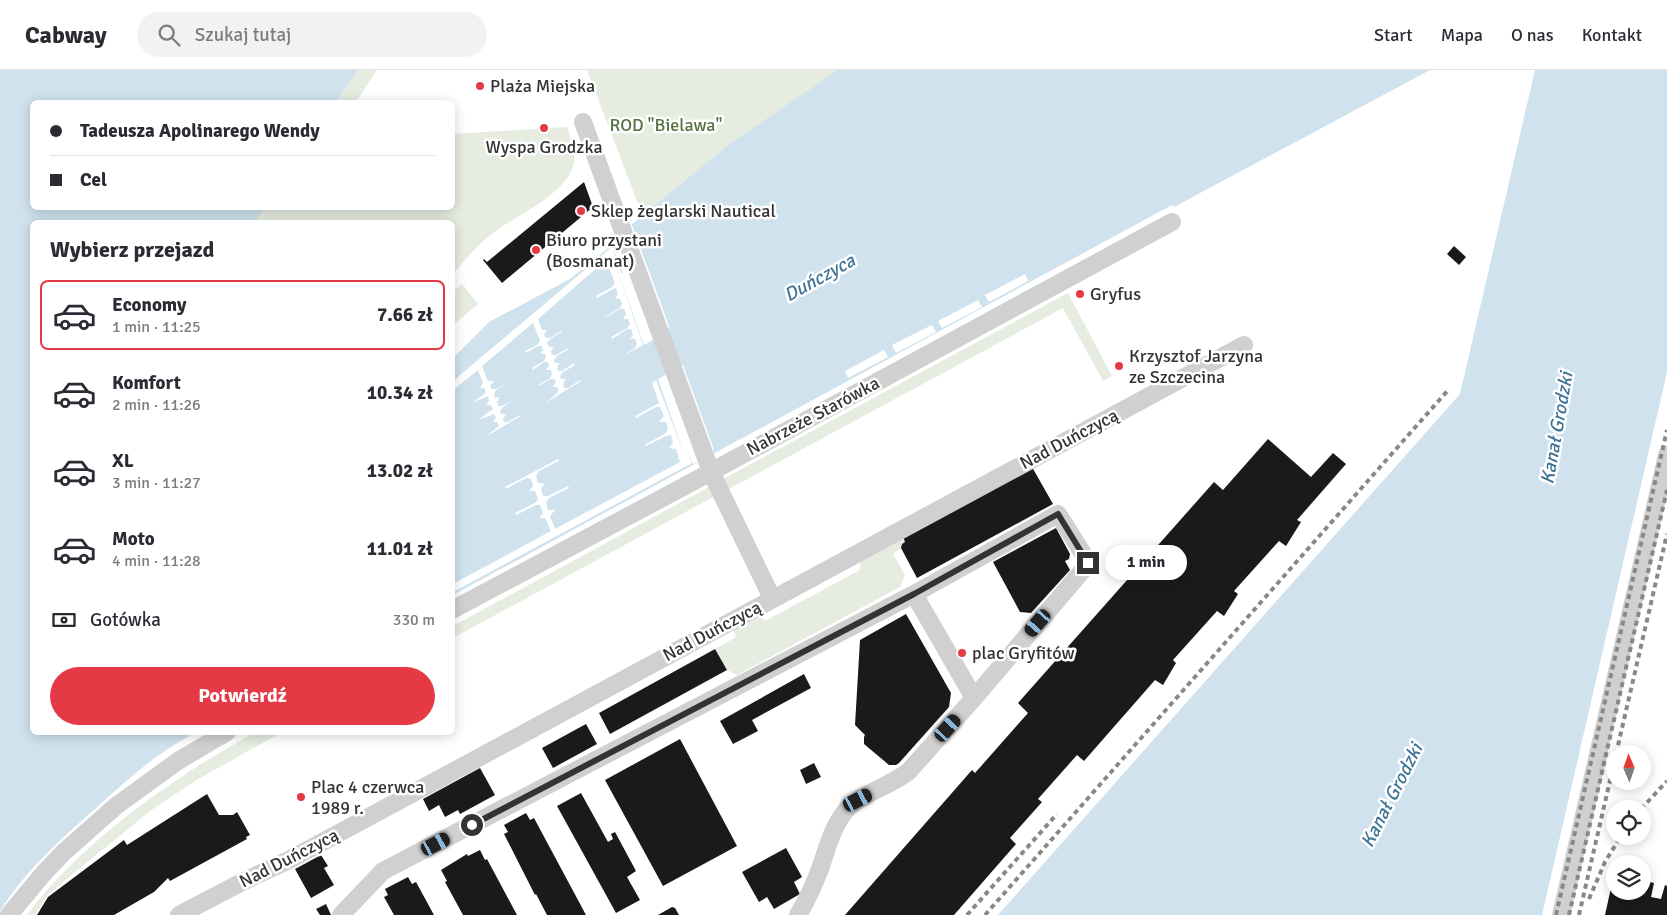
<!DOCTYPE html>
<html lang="pl">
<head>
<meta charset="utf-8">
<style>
  body { margin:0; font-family:Signika,sans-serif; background:#f2f2f3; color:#2b2b33; height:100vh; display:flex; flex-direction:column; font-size:19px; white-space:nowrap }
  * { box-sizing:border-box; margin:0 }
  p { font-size:16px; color:#7c7c81 }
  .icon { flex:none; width:28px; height:28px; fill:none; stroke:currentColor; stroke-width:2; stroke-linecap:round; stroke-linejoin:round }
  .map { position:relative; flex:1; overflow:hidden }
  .panel { position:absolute; left:30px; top:150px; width:425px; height:515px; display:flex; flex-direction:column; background:#fff; border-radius:8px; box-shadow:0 2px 12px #0003 }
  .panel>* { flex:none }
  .guide { position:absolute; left:30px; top:30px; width:425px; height:110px; border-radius:8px; box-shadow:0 2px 12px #0003; display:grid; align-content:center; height:110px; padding:0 20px; background:#fff }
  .needle { width:32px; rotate:358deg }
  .controls { position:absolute; left:1606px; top:675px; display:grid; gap:10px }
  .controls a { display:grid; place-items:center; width:45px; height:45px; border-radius:50%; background:#fff; box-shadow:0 2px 12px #0003; font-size:25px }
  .end { position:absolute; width:22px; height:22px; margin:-11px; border:6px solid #333; background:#fff; box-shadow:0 0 0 2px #fff }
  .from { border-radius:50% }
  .bubble { position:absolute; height:35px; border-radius:18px; background:#fff; box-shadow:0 2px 12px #0003; font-size:16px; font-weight:700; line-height:35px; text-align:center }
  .car { position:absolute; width:15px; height:30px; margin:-15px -8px; border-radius:6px; box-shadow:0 0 4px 1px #0007; background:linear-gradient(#222 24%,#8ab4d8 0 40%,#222 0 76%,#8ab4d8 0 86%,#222 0) }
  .guide b { display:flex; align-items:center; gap:18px; height:48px; font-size:19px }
  .guide b+b { border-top:1px solid #e1e1e2 }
  .guide i { width:12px; height:12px; background:#2b2b33 }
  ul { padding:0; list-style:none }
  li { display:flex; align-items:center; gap:15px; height:70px; margin:0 10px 8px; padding:0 10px; border:2px solid transparent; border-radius:8px }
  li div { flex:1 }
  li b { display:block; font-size:19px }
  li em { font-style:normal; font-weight:700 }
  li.on { border-color:#e63946 }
  li>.icon { width:45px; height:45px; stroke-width:1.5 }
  h2 { padding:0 20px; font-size:22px; line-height:60px }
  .pay { display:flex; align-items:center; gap:12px; height:55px; padding:0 20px; font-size:19px }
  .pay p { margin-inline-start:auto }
  .button { display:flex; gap:10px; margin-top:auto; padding:10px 20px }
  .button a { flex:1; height:58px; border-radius:30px; background:#e63946; color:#fff; font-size:20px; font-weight:700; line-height:58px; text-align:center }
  header { display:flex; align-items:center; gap:30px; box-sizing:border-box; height:70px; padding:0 25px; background:#fff; border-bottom:1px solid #e1e1e2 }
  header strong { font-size:24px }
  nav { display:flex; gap:28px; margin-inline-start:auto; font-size:18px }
  .search { width:350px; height:45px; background:#f2f2f3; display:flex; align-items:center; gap:12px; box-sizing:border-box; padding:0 18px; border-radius:28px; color:#7c7c81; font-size:19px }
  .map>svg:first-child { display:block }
</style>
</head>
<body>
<header>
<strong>Cabway</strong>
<div class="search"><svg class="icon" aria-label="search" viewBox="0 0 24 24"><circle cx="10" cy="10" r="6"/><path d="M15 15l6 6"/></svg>Szukaj tutaj</div>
<nav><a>Start</a><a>Mapa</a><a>O nas</a><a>Kontakt</a></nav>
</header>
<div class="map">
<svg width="1667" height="845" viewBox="0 0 1667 845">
  <rect width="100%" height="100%" fill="#fff"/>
  <path fill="#e6ecdf" d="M358 0H377L356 32H336Z
    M587 0H871L665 128 643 147Z
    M567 57C571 70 578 85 572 99 561 127 516 145 493 163 477 175 465 190 453 204L452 152H255L265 138H452L453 64Z
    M462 214 478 234 453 255V221Z
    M1068 223 1112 306 1103 311 1063 238 729 419 723 409Z
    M709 417 715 426 453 568V556Z
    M903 467 905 472 902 474 901 478 893 484 905 505 900 517 737 605 727 600 715 579 736 567 733 560 760 545 765 551 860 500V491Z
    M256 662 280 663 195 711 150 741 63 812 47 826 35 845H27C48 816 72 793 98 770 147 728 199 693 256 662Z"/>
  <path fill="#cfe2ee" d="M0 0H358L336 32H32V138H265L255 152H32V662L195 663C157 682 127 710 96 738 60 770 26 800 0 841Z
    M838 0H1430L1174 137 1172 135 453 525V288L489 252 570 209 612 175 611 173 614 169 730 74Z
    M1535 0H1667V302L1542 845H998L1460 324Z"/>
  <path fill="#fff" d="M632 155 669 256 667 261 678 297 683 295 713 377 714 384 693 394 683 369 692 393 453 522V514L551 461 545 448H539L543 443 540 435H536L516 445 515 443 535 433 538 429 535 421H529L533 416 531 409 526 408 506 419 505 417 558 389 559 391 539 401 536 406 538 413H545L541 419 543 426H548L568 416 569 418 549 428 546 432 548 440H555L550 446 555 459 680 392 676 379 669 378 673 373 671 365 666 366 646 376V374L665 364 668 359 666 352H659L664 346 660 337H656L636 348 635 346 659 333 652 313 656 310 686 389 658 309 669 303 656 268 644 275 612 185 643 275 619 288 635 278 637 274 635 269H630L633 265 631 259H627L612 269 611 267 627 258 630 254 628 249H623L626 244 624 239H620L604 248V247L620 238 622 234 620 229 615 228 618 224 616 218 613 219 597 228 596 226 612 217 615 213 606 190 538 249 542 260H547L544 265 546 268H550L561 261 562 262 550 269 547 273 549 277H554L551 281 552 285H556L568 278 569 279 557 286 554 290 555 293H560L557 298 558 301H562L574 293 575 295 563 302 560 306 561 309H566L563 314 564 318H568L580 310 581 311 545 333 556 324 559 320 557 317H553L556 312 554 309H550L539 316 538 315 550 308 552 304 551 300H546L549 296 548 292H544L533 300 532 298 544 291 546 287 545 284H540L543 280 542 276H538L526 283 525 281 537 275 540 271 533 253 482 296 488 311H494L490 316 492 319H496L508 313 496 320 494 324 495 328 500 327 497 332 498 336H502L515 329 503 337 500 341 501 344H506L503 349 504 352H508L520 345 521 346 485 367 499 356 497 352H493L496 347 494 344 478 350 493 339 491 335H486L489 331 488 326 472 333 483 325 486 322 484 318H480L483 313 478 300 453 320V311L612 177 621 203H623L611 173Z
    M1025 204 1028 211 989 232 985 225Z
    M978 230 982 237 942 258 938 251Z
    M932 255 936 262 896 283 892 275Z
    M884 280 888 287 848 308 845 301Z"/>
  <path fill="#1a1a1a" d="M584 112 593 137 502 213 483 190 484 189 487 192Z
    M1454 176 1466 187 1459 195 1447 184Z
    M1268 369 1311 407 1333 383 1346 394 1297 450 1301 452 1286 476 1279 471 1234 521 1238 524 1224 546 1217 541 1173 590 1176 593 1163 615 1155 610 1084 691 1077 685 1038 729 1042 732 1010 768 1016 774 954 845H845L972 700 975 703 1028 643 1018 633 1214 412 1223 420Z
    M1032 397 1053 434 917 508 901 478 902 474 905 472 903 467Z
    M1056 458 1070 484 1069 489 1065 491 1070 500 1031 543 1020 542 993 492Z
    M906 544 951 623 949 637 899 693 896 695H889L864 674V667L865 665 855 655 860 570Z
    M715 579 727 600 610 664 599 643Z
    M804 604 811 618 752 650 758 661 733 674 720 651Z
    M586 654 597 674 553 698 542 678Z
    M680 669 737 776 663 816 605 710Z
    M814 693 821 707 806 714 800 700Z
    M480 698 495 725 460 744 458 740 445 747 439 735 429 741 423 729Z
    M581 723 608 772 613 769 611 764 615 762 636 801 627 807 640 830 616 843 557 736Z
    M207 724 219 745H233L237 742 250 765 246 767 247 769 170 811 168 808 154 822 114 845H37L48 827 124 770 127 775Z
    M526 743 530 750 534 748 586 845H547L536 824 535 825 504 764 508 762 504 755Z
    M786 778 802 807 794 812 800 824 774 839 767 827 759 832 742 802Z
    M480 780 485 790 487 789 517 845H463L445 812 447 811 441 800 467 784 468 786Z
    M321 785 328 796 324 798 334 815 311 828 295 799Z
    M1614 804 1615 821H1642V810L1654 813 1651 827 1661 829 1665 815 1667 816V845H1605Z
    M408 807 412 814 416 812 434 845H394L384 827 388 825 385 819Z
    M326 834 331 845H320L316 839Z
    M672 837 675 838 679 845H658Z"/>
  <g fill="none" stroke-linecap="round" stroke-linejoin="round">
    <path stroke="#d0d0d0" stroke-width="18" d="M583 52 711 402 772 528
      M452 540 683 417 1172 152
      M9 845 43 804 64 782 116 736 178 691 227 662
      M179 845 242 812 289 790 1244 275
      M341 845 383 801 914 524
      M798 845C807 830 814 815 820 799 827 779 833 753 849 737 866 721 891 716 909 701L974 628 1089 493 1058 444 914 524 974 628
      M1561 845 1667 385"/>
    <path stroke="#888" stroke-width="4" stroke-dasharray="5 4" stroke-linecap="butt" d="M1616 684 1667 464
      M1641 739 1667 711
      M1589 829 1605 792 1621 766
      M967 845 1057 744
      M985 845 1449 319
      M1556 845 1667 360
      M1569 845 1667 420
      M1579 845 1615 689"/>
  </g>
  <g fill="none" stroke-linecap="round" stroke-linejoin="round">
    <path stroke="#333" stroke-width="6" d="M472 755 914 524 1058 444 1088 493"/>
  </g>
  <g fill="#e63946" stroke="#fff" stroke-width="2">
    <circle cx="480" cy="16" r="5"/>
    <circle cx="544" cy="58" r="5"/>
    <circle cx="581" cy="141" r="5"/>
    <circle cx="536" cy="180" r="5"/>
    <circle cx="1080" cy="224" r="5"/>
    <circle cx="1119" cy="296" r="5"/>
    <circle cx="962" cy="583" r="5"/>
    <circle cx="301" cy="727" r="5"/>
  </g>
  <g text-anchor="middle" stroke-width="5" stroke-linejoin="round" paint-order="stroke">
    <g font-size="18" fill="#333" stroke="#fff" text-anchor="start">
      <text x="490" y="22">Plaża Miejska</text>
      <text x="544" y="83" text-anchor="middle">Wyspa Grodzka</text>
      <text x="591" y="147">Sklep żeglarski Nautical</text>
      <text x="546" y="176">Biuro przystani<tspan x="546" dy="21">(Bosmanat)</tspan></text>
      <text x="1090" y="230">Gryfus</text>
      <text x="1129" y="292">Krzysztof Jarzyna<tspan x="1129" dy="21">ze Szczecina</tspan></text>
      <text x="972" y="589">plac Gryfitów</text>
      <text x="311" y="723">Plac 4 czerwca<tspan x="311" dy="21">1989 r.</tspan></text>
    </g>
    <g font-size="18" fill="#56703f" stroke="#fff">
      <text x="666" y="61">ROD "Bielawa"</text>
    </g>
    <g font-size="18" fill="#333" stroke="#fff">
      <text transform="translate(813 346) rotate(-28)" y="6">Nabrzeże Starówka</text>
      <text transform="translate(1069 369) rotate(-28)" y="6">Nad Duńczycą</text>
      <text transform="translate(712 561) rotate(-28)" y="6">Nad Duńczycą</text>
      <text transform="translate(289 788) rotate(-27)" y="6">Nad Duńczycą</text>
    </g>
    <g font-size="19" font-style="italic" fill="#3f7597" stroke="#fff">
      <text transform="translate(819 207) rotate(-29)" y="7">Duńczyca</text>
      <text transform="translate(1556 358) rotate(-80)" y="7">Kanał Grodzki</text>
      <text transform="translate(1391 725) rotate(-63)" y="7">Kanał Grodzki</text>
    </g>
  </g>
</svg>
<div class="controls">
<a><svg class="needle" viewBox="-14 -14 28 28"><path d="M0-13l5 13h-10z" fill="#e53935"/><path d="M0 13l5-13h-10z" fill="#7c7c81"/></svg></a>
<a><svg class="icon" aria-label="locate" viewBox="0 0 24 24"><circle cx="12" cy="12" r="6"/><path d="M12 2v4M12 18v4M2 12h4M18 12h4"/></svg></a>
<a><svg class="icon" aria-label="layers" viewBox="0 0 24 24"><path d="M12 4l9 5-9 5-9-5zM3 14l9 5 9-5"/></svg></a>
</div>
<i class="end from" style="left:472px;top:755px"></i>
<i class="end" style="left:1088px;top:493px"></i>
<div class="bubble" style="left:1105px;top:475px;width:82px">1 min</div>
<i class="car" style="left:1038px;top:553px;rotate:221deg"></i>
<i class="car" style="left:948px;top:658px;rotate:42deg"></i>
<i class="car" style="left:858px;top:730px;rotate:63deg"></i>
<i class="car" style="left:436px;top:774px;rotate:62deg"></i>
<div class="guide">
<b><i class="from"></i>Tadeusza Apolinarego Wendy</b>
<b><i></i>Cel</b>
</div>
<section class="panel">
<h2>Wybierz przejazd</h2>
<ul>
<li class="on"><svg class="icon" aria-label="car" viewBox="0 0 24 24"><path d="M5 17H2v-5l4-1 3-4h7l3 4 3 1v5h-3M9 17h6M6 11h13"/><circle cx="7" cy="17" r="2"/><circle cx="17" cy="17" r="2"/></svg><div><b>Economy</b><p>1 min · 11:25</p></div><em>7.66 zł</em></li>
<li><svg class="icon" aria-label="car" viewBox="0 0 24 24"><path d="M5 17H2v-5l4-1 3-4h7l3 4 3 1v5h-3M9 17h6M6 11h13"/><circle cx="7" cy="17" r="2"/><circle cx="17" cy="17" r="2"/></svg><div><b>Komfort</b><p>2 min · 11:26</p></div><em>10.34 zł</em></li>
<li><svg class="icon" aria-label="car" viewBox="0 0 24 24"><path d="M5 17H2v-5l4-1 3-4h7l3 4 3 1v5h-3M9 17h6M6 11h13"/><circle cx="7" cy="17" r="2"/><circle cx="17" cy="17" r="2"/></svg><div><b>XL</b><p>3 min · 11:27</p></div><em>13.02 zł</em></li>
<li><svg class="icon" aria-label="car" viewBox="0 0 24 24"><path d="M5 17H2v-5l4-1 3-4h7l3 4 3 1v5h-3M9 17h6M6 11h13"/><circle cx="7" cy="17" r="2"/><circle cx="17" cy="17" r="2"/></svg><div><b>Moto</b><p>4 min · 11:28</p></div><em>11.01 zł</em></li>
</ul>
<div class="pay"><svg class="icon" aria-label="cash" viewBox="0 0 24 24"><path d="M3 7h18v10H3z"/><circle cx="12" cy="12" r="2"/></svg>Gotówka<p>330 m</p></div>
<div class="button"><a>Potwierdź</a></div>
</section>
</div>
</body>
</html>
